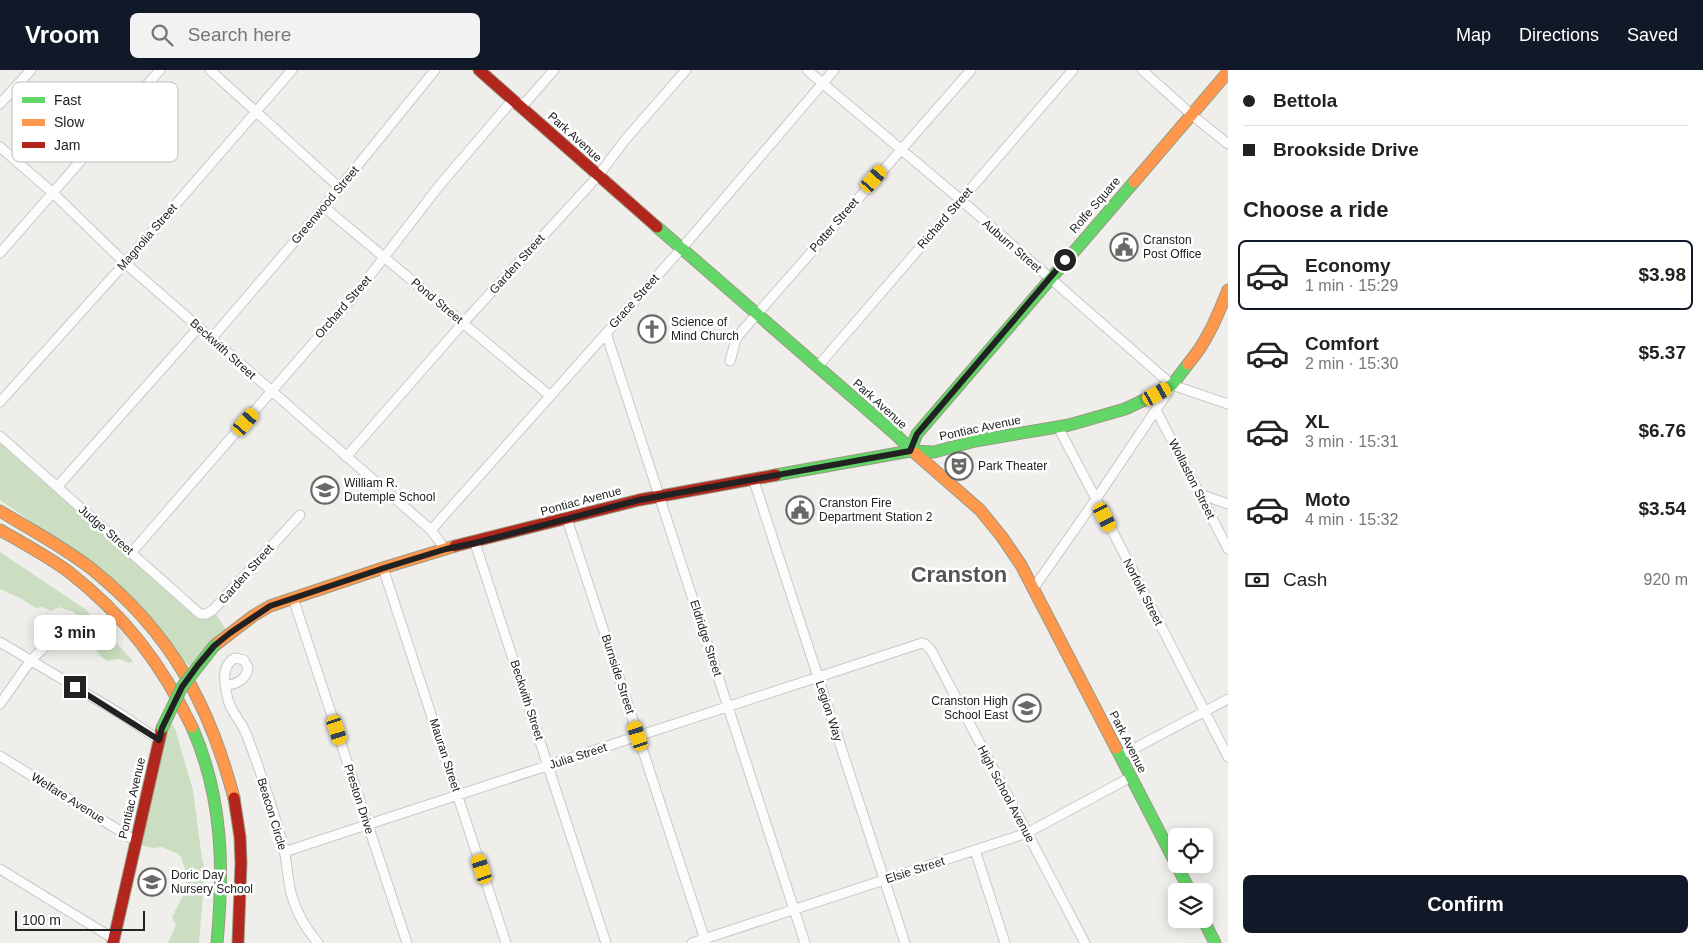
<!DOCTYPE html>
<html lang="en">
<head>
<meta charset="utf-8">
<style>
  body { margin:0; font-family:Helvetica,sans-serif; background:#f2f2f2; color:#222; height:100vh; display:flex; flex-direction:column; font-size:19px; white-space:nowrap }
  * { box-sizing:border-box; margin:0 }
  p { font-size:16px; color:#767676 }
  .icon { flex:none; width:28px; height:28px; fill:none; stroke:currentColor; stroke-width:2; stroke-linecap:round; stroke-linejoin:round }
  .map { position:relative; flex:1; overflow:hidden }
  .drawer { display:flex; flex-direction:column; background:#fff; width:475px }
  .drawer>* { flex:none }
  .guide { display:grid; align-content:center; height:110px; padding:0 15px; background:#fff }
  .buttons { position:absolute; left:1168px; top:758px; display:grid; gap:10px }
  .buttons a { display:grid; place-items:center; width:45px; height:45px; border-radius:8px; background:#fff; box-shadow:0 2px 12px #0003; font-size:25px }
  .scale { position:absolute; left:15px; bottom:12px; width:130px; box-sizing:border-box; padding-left:5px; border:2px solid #222; border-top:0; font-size:14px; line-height:18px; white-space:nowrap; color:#222; -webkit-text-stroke:4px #fff; paint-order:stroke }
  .end { position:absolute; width:22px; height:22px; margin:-11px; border:6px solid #222; background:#fff; box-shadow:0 0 0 2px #fff }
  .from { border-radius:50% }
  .bubble { position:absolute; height:35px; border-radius:8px; background:#fff; box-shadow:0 2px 12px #0003; font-size:16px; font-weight:800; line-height:35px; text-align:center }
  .car { position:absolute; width:15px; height:30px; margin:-15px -8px; border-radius:6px; box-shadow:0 0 4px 1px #0007; background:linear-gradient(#f5c518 24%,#345 0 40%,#f5c518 0 76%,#345 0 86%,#f5c518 0) }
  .guide b { display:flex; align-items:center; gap:18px; height:48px; font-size:19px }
  .guide b+b { border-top:1px solid #e0e0e0 }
  .guide i { width:12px; height:12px; background:#222 }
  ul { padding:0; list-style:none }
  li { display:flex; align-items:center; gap:15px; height:70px; margin:0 10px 8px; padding:0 5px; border:2px solid transparent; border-radius:8px }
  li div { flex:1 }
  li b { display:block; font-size:19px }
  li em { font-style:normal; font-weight:800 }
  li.current { border-color:#111827 }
  li>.icon { width:45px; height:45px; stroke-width:1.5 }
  h2 { padding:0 15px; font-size:22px; line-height:60px }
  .pay { display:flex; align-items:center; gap:12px; height:55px; padding:0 15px; font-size:19px }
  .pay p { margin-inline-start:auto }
  .action { display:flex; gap:10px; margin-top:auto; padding:10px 15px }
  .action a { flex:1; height:58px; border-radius:8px; background:#111827; color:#fff; font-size:20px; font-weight:800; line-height:58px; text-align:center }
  header { display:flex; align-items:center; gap:30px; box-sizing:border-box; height:70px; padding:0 25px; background:#111827; color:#fff }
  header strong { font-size:24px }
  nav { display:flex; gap:28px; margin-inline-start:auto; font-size:18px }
  .search { width:350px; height:45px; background:#f2f2f2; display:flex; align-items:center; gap:12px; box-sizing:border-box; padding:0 18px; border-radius:8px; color:#767676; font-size:19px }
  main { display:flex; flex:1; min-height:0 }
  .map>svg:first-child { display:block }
</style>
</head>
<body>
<header>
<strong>Vroom</strong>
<div class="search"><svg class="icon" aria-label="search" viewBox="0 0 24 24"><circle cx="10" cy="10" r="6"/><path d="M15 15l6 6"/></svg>Search here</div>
<nav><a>Map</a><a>Directions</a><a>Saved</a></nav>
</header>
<main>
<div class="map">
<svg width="1228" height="873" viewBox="0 0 1228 873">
  <rect width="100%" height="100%" fill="#f0eeeb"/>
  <path fill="#cbdec1" d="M0 368 202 543 213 540 227 561 193 599 27 449 0 430Z
    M0 482 85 539 133 591 129 593 119 589 107 591C94 582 94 579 95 563L81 551 74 542 59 537 51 541 43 537 36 538 20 528 0 519Z
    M167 646 175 659 193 720 202 789 205 800 199 873H168L176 855 172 847 186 820 185 799 181 787 176 783 162 777 152 778 137 774Z"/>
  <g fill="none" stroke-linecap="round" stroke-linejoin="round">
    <g stroke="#c9c8c7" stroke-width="11">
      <path id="street" d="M210 0 340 118
        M807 0 961 130 1172 315 1228 334
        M1142 0 1192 45 1228 74
        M0 34 31 0
        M0 77 53 123 125 193 431 460 445 479
        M324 137 549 325
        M0 183 160 0
        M606 263 805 873
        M212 268 324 137 435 0
        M730 291 736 269 743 260 971 0
        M818 296 1073 0
        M0 332 125 193 292 0
        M1156 340 1228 479
        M1058 357 1096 429 1228 687
        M0 366 200 544H206L213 540 300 445
        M346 387 463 253 598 106 625 70 686 0
        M753 408 905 873
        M57 417 199 257
        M1200 424 1228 434
        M567 449 706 873
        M431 460 682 178 834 0
        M475 473 606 873
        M132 482 355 225 439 116 510 33H525L554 0
        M383 498 506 873
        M1033 519 1096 429 1170 319
        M293 528 407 873
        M0 572 119 643 159 670
        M226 615C237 615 247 608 248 598L244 590 235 588C221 595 224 613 227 625 229 641 242 651 247 666 260 700 272 736 282 771 287 788 287 806 291 823 296 842 306 859 318 873
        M0 634 31 590 70 553
        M0 686 136 771
        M1120 686 1228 629
        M975 780 1005 873
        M284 782 922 573 925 574 931 580 1085 873
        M0 799 114 869
        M692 873 1027 763 1131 707"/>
    </g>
    <g stroke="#999a82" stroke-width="13">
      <path id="fast" d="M657 157 894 363 915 383
        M910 381 917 364 1134 112
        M776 405 910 381 934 382 975 371 1069 355 1125 339 1157 324 1172 315 1188 294
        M192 657C223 727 224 798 217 873
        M1116 678 1190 821
        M1203 849 1215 873"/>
    </g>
    <g stroke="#999a82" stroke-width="13">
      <path id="slow" d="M1134 112 1228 2
        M1188 294C1207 272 1217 247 1228 220
        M915 383 980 440 1002 467 1021 495 1116 678
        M0 441C31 460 64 477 93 500 170 562 209 633 234 728
        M0 460C23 473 47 486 69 502 125 546 161 593 192 657
        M214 576 253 546 270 536 383 498 455 476"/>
    </g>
    <g stroke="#999a82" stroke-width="13">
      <path id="jam" d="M479 0 657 157
        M455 476 639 430 776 405
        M234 728 240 767 241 793 238 873
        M113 873 162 658"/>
    </g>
    <use href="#street" stroke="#fdfcfc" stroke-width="9"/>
    <use href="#fast" stroke="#63d668" stroke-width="11"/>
    <use href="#slow" stroke="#ff974d" stroke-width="11"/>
    <use href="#jam" stroke="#b3261e" stroke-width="11"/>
    <g stroke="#999a82" stroke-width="13" stroke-linecap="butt">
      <path id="fast-bridge" d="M162 658 182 617 214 576"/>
    </g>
    <use href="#fast-bridge" stroke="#63d668" stroke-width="11"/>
  </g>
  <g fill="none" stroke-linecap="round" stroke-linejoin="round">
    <path stroke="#222" stroke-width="6" d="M75 617 159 670 162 658 182 617 198 595 214 576 230 563 270 536 384 498 446 479 475 473 639 430 910 381 917 364 1065 190"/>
  </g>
  <defs>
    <g id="civic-ring" transform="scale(1.4375)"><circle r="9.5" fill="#fff" stroke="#6a6968" stroke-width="1.5"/><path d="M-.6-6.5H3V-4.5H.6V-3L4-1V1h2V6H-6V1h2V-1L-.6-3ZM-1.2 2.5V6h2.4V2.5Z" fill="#6a6968"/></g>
    <g id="church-ring" transform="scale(1.4375)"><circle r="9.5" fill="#fff" stroke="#6a6968" stroke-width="1.5"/><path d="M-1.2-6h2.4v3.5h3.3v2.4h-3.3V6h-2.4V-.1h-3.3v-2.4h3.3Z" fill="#6a6968"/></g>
    <g id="theatre-ring" transform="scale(1.4375)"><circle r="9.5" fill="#fff" stroke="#6a6968" stroke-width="1.5"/><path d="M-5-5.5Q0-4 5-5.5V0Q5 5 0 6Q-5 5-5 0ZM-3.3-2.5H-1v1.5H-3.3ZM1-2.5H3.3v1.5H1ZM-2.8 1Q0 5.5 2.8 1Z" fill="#6a6968"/></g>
    <g id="school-ring" transform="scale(1.4375)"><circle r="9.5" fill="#fff" stroke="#6a6968" stroke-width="1.5"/><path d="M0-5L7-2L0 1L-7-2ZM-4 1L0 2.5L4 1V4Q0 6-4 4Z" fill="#6a6968"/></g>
  </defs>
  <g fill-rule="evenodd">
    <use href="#civic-ring" x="1124" y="177"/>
    <use href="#church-ring" x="652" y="259"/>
    <use href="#theatre-ring" x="959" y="396"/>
    <use href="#school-ring" x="325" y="420"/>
    <use href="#civic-ring" x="800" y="440"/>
    <use href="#school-ring" x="1027" y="638"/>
    <use href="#school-ring" x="152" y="812"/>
  </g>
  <g text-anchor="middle" stroke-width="5" stroke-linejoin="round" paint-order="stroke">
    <g font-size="12" fill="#222" stroke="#fff">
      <text transform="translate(575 67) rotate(42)" y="4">Park Avenue</text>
      <text transform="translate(325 135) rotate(-50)" y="4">Greenwood Street</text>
      <text transform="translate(1095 135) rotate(-49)" y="4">Rolfe Square</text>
      <text transform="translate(945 148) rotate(-49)" y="4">Richard Street</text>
      <text transform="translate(834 155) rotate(-49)" y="4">Potter Street</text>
      <text transform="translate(147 167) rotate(-49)" y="4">Magnolia Street</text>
      <text transform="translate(1012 176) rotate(41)" y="4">Auburn Street</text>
      <text transform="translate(517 194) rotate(-48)" y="4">Garden Street</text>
      <text transform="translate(437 231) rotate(40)" y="4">Pond Street</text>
      <text transform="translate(634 231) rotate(-48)" y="4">Grace Street</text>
      <text transform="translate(343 237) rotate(-49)" y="4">Orchard Street</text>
      <text transform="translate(223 279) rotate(42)" y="4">Beckwith Street</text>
      <text transform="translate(880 334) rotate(42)" y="4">Park Avenue</text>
      <text transform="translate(980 358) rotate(-12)" y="4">Pontiac Avenue</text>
      <text transform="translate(1192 409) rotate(63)" y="4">Wollaston Street</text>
      <text transform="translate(581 431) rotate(-15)" y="4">Pontiac Avenue</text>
      <text transform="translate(106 460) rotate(41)" y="4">Judge Street</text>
      <text transform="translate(246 504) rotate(-48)" y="4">Garden Street</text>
      <text transform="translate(1143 522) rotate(63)" y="4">Norfolk Street</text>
      <text transform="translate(706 568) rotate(72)" y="4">Eldridge Street</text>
      <text transform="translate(618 604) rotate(72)" y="4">Burnside Street</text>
      <text transform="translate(527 630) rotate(72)" y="4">Beckwith Street</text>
      <text transform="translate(829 641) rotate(72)" y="4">Legion Way</text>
      <text transform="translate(1128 672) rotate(63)" y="4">Park Avenue</text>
      <text transform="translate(445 685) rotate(72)" y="4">Mauran Street</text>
      <text transform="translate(578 686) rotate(-18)" y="4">Julia Street</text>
      <text transform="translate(1006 724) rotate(62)" y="4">High School Avenue</text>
      <text transform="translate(68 728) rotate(32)" y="4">Welfare Avenue</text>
      <text transform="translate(132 728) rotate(-77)" y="4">Pontiac Avenue</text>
      <text transform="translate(359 729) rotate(72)" y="4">Preston Drive</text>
      <text transform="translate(272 744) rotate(73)" y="4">Beacon Circle</text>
      <text transform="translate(915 800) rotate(-18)" y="4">Elsie Street</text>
    </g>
    <g font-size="12" fill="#222" stroke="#fff" text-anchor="start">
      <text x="1143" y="174">Cranston<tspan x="1143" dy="14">Post Office</tspan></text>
      <text x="671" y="256">Science of<tspan x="671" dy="14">Mind Church</tspan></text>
      <text x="978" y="400">Park Theater</text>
      <text x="344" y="417">William R.<tspan x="344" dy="14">Dutemple School</tspan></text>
      <text x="819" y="437">Cranston Fire<tspan x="819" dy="14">Department Station 2</tspan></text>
      <text x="1008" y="635" text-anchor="end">Cranston High<tspan x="1008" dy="14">School East</tspan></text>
      <text x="171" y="809">Doric Day<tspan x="171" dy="14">Nursery School</tspan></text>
    </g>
    <g font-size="22" font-weight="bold" fill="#555" stroke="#fff">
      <text x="959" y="512">Cranston</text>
    </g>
  </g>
  <rect x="12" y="12" width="166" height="80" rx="8" fill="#fff" stroke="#bdbdbd" stroke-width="1"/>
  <rect x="22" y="27" width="23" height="6" fill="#63d668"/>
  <rect x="22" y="49" width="23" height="7" fill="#ff974d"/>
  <rect x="22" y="72" width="23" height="6" fill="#b3261e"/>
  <g font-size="14" fill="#222">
    <text x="54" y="35">Fast</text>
    <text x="54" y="57">Slow</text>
    <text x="54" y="80">Jam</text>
  </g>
</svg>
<div class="buttons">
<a><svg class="icon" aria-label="locate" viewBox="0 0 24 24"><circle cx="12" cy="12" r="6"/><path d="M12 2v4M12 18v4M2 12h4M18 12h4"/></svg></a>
<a><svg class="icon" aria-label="layers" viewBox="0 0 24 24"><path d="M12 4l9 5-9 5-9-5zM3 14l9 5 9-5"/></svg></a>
</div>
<div class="scale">100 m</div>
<i class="end from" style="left:1065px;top:190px"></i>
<i class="end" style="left:75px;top:617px"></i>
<div class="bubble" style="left:34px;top:545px;width:82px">3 min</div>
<i class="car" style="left:874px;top:109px;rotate:41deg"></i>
<i class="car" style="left:1157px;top:324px;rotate:61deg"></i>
<i class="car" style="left:246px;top:352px;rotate:41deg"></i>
<i class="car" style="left:1105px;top:447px;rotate:153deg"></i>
<i class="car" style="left:337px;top:660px;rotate:162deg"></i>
<i class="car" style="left:638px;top:666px;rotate:342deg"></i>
<i class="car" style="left:482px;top:799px;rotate:342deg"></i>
</div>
<section class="drawer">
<div class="guide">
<b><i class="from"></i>Bettola</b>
<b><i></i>Brookside Drive</b>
</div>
<h2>Choose a ride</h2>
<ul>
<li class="current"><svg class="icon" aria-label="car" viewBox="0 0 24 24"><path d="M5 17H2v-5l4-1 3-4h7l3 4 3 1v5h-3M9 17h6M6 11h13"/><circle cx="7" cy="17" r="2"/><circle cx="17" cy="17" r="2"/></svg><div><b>Economy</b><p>1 min · 15:29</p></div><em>$3.98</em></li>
<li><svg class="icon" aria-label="car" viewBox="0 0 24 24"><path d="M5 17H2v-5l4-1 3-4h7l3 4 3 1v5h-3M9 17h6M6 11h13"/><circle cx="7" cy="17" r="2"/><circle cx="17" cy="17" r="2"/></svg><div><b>Comfort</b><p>2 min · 15:30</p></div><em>$5.37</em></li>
<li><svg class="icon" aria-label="car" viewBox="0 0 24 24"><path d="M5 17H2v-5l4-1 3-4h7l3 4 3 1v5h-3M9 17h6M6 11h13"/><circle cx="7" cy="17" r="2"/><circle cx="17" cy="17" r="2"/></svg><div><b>XL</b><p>3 min · 15:31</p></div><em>$6.76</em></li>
<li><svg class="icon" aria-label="car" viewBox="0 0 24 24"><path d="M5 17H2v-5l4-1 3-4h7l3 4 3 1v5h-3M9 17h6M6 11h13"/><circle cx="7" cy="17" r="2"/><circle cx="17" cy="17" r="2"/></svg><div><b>Moto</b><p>4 min · 15:32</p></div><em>$3.54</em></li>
</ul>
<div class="pay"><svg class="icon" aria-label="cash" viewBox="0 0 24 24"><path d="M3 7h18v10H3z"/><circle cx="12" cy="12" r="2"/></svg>Cash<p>920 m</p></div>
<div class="action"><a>Confirm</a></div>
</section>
</main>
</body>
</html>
